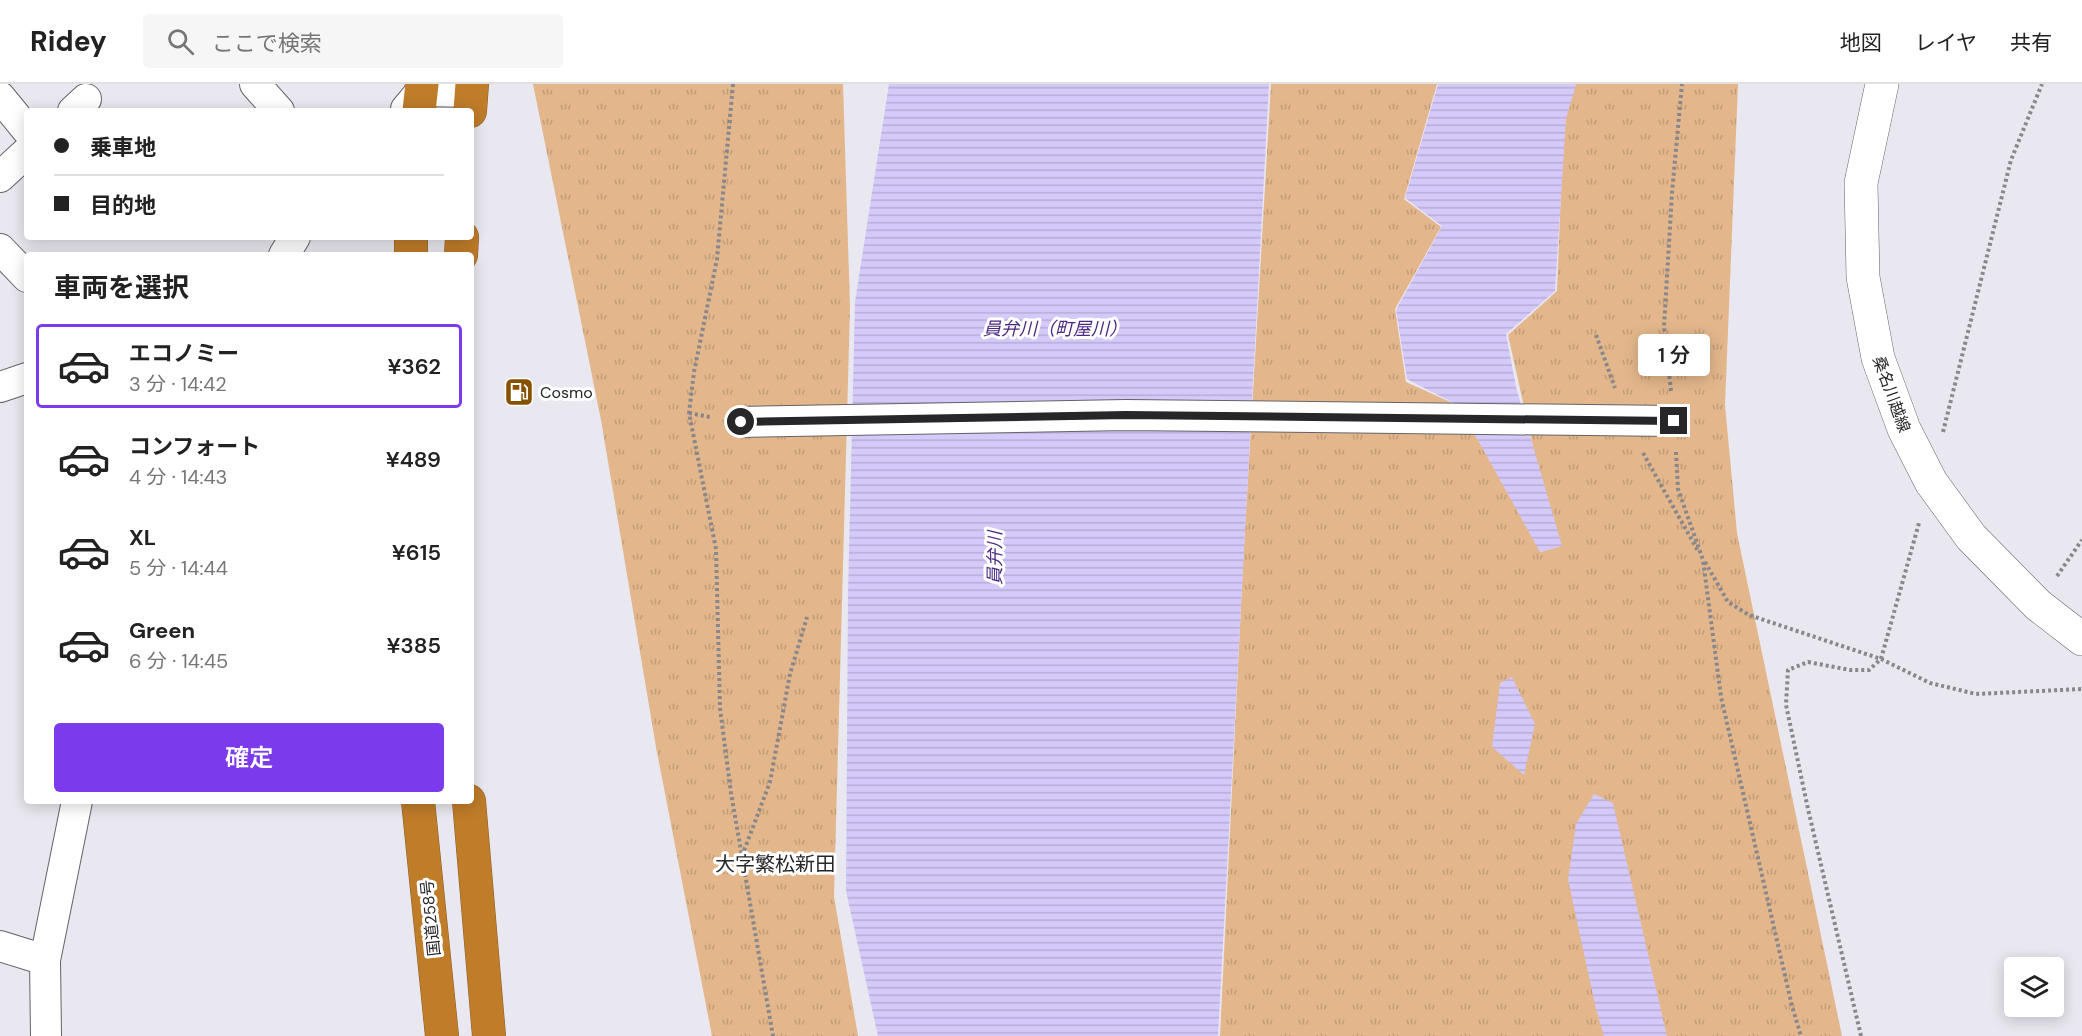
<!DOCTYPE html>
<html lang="ja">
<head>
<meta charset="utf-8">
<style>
  body { margin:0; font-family:"DM Sans","Noto Sans JP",sans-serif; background:#f6f6f6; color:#222; height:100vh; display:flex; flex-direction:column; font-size:22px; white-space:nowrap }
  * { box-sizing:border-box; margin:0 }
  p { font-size:20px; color:#767676 }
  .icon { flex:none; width:33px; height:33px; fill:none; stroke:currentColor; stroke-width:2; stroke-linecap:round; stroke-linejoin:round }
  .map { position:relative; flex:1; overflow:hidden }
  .panel { position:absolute; left:24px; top:168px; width:450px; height:552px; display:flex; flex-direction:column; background:#fff; border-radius:6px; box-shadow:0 3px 15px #0003 }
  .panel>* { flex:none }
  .banner { position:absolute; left:24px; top:24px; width:450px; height:132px; border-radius:6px; box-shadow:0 3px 15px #0003; display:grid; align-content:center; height:132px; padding:0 30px; background:#fff }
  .controls { position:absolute; left:2004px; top:873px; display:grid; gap:12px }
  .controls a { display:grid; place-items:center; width:60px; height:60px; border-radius:6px; background:#fff; box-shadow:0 3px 15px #0003; font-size:30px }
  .end { position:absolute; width:27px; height:27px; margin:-14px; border:8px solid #272629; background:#fff; box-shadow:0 0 0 3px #fff }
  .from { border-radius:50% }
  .bubble { position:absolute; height:42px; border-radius:6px; background:#fff; box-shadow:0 3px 15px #0003; font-size:20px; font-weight:600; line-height:42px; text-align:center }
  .banner b { display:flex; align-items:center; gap:21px; height:57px; font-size:22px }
  .banner b+b { border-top:2px solid #e0e0e0 }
  .banner i { width:15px; height:15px; background:#222 }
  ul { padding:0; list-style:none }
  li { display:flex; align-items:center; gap:18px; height:84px; margin:0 12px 9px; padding:0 18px; border:3px solid transparent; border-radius:6px }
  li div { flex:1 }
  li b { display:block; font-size:22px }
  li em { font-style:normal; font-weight:600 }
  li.current { border-color:#7c3aed }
  li>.icon { width:54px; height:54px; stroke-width:1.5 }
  h2 { padding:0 30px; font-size:27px; line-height:72px }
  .cta { display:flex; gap:12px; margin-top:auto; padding:12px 30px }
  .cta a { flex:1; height:69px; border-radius:6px; background:#7c3aed; color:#fff; font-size:24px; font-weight:600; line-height:69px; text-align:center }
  header { display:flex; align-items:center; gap:36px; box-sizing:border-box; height:84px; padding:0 30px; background:#fff; border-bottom:2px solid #e0e0e0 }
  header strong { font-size:28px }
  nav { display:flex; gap:33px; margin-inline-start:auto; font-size:21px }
  .search { width:420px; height:54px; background:#f6f6f6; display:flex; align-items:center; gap:15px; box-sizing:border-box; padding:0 21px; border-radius:6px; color:#767676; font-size:22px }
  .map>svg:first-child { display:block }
</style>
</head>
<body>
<header>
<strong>Ridey</strong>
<div class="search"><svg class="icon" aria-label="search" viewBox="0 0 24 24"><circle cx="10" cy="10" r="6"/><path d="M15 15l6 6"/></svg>ここで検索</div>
<nav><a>地図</a><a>レイヤ</a><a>共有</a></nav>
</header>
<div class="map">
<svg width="2082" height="952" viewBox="0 0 2082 952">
  <defs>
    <pattern id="grass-tufts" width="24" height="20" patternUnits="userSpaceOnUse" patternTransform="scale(1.5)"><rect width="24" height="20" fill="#e3b78b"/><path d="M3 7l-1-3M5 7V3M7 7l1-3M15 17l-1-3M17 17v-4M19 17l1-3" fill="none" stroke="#c39d78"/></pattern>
    <pattern id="water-rules" width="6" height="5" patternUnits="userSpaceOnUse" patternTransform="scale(1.5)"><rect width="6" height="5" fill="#d4c9f8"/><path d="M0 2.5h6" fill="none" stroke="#b6acd5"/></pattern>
  </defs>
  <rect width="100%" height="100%" fill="#e9e7ef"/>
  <path fill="url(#grass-tufts)" d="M533 0H843L850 223 834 813 858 952H712L656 663 601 336Z
    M1271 0H1437L1404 115 1441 143 1395 225 1406 298 1459 322 1541 468 1561 462 1537 381 1508 251 1557 207 1564 34 1575 0H1738L1725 321 1737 449 1842 952H1220L1243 480Z"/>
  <path fill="url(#water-rules)" d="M889 0H1269L1218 952H878L846 807 848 510 855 218Z
    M1438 0H1576L1566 35 1555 207 1506 250 1516 303 1562 462 1540 468 1459 322 1407 295 1396 226 1442 142 1405 114Z
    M1512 593 1535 640 1524 691 1492 663 1500 599Z
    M1594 710 1613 719 1667 952H1604L1596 925 1568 796 1576 740Z"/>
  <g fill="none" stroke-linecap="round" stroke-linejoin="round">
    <g stroke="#646369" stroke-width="32">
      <path id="street" d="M255 0 279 27
        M0 13 27 46
        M406 25 421 7 471 8
        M73 27 86 15
        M0 93 27 68
        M0 165 27 193
        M284 171 295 153
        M0 303 27 294
        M0 862 45 876
        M46 952 45 876 77 717"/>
    </g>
    <g stroke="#646369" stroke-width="34">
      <path id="secondary" d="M1882 0 1861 99 1863 193 1878 274 1904 345 1931 398 1971 453 2038 521 2082 555"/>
    </g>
    <g stroke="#8a5e29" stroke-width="34">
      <path id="highway" d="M419 27 422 0
        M470 27 472 0
        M411 171V153
        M461 171 462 153
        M418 717 442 952
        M469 717 489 952"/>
    </g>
    <path stroke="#88878c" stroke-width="4" stroke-dasharray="3 3" stroke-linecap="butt" d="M733 0 717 175 694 288 689 329 716 465 720 624 731 709 773 952
      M1596 251 1615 304
      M1671 307 1664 243 1672 109 1682 0
      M689 329 710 333
      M1943 348 2011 76 2042 0
      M1676 368 1678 405 1703 476 1721 613 1792 922 1801 952
      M1643 369 1698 467
      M1705 478 1728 518 1749 531 1881 575 1930 599 1976 610 2082 605
      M2057 492 2082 456
      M742 772 770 698 790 590 807 533
      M1861 952 1808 725 1786 621 1788 586 1808 578 1850 586H1869L1881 575 1919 439"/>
    <use href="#street" stroke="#fff" stroke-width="30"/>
    <use href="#secondary" stroke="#fff" stroke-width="33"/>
    <use href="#highway" stroke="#bf7c29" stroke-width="33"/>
    <g stroke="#646369" stroke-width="32" stroke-linecap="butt">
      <path id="street-bridge" d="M741 338 1126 331 1674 337"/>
    </g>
    <use href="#street-bridge" stroke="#fff" stroke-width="30"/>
  </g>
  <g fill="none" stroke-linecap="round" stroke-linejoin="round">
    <path stroke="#272629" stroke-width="8" d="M741 338 1126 331 1674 337"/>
  </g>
  <defs>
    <g id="fuel-square" transform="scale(1.5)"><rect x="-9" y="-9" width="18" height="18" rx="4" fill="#875100" stroke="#fff"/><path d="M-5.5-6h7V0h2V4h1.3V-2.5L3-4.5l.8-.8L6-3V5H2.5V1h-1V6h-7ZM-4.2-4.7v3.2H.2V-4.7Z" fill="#fff"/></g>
  </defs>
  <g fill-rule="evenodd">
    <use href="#fuel-square" x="519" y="308"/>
  </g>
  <g text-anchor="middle" stroke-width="6" stroke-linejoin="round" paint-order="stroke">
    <g font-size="16" fill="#272629" stroke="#fff" text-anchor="start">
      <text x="540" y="314">Cosmo</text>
    </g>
    <g font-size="16" fill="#272629" stroke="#fff">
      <text transform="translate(1892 310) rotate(70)" y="6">桑名川越線</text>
      <text transform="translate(430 834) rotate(-96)" y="6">国道258号</text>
    </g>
    <g font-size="18" font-style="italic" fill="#4a2a82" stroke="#fff">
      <text x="1055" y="251">員弁川（町屋川）</text>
      <text transform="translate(995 474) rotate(-90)" y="6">員弁川</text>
    </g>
    <g font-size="20" fill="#272629" stroke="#fff">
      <text x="775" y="787">大字繁松新田</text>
    </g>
  </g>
</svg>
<div class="controls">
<a><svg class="icon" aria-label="layers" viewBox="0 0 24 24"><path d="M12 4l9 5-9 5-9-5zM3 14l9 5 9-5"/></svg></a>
</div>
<i class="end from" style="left:741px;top:338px"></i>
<i class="end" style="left:1674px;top:337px"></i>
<div class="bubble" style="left:1638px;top:250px;width:72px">1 分</div>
<div class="banner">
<b><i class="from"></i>乗車地</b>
<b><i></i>目的地</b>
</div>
<section class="panel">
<h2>車両を選択</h2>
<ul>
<li class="current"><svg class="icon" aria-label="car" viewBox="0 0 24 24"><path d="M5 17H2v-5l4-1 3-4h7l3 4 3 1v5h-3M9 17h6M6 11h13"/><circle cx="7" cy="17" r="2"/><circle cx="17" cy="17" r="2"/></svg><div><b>エコノミー</b><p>3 分 · 14:42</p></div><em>¥362</em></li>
<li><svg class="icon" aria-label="car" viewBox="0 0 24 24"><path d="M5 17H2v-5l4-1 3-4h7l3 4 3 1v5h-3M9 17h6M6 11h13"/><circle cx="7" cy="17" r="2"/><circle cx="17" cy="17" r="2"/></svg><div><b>コンフォート</b><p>4 分 · 14:43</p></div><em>¥489</em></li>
<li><svg class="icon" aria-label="car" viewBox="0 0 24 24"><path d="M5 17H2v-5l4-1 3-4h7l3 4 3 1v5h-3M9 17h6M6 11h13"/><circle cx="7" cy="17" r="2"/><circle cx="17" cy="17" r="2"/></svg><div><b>XL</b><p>5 分 · 14:44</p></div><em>¥615</em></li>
<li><svg class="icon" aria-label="car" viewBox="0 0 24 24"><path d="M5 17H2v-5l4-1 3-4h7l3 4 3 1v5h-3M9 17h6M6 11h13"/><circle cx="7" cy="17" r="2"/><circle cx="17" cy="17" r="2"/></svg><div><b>Green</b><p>6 分 · 14:45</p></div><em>¥385</em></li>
</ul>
<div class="cta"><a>確定</a></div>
</section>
</div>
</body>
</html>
